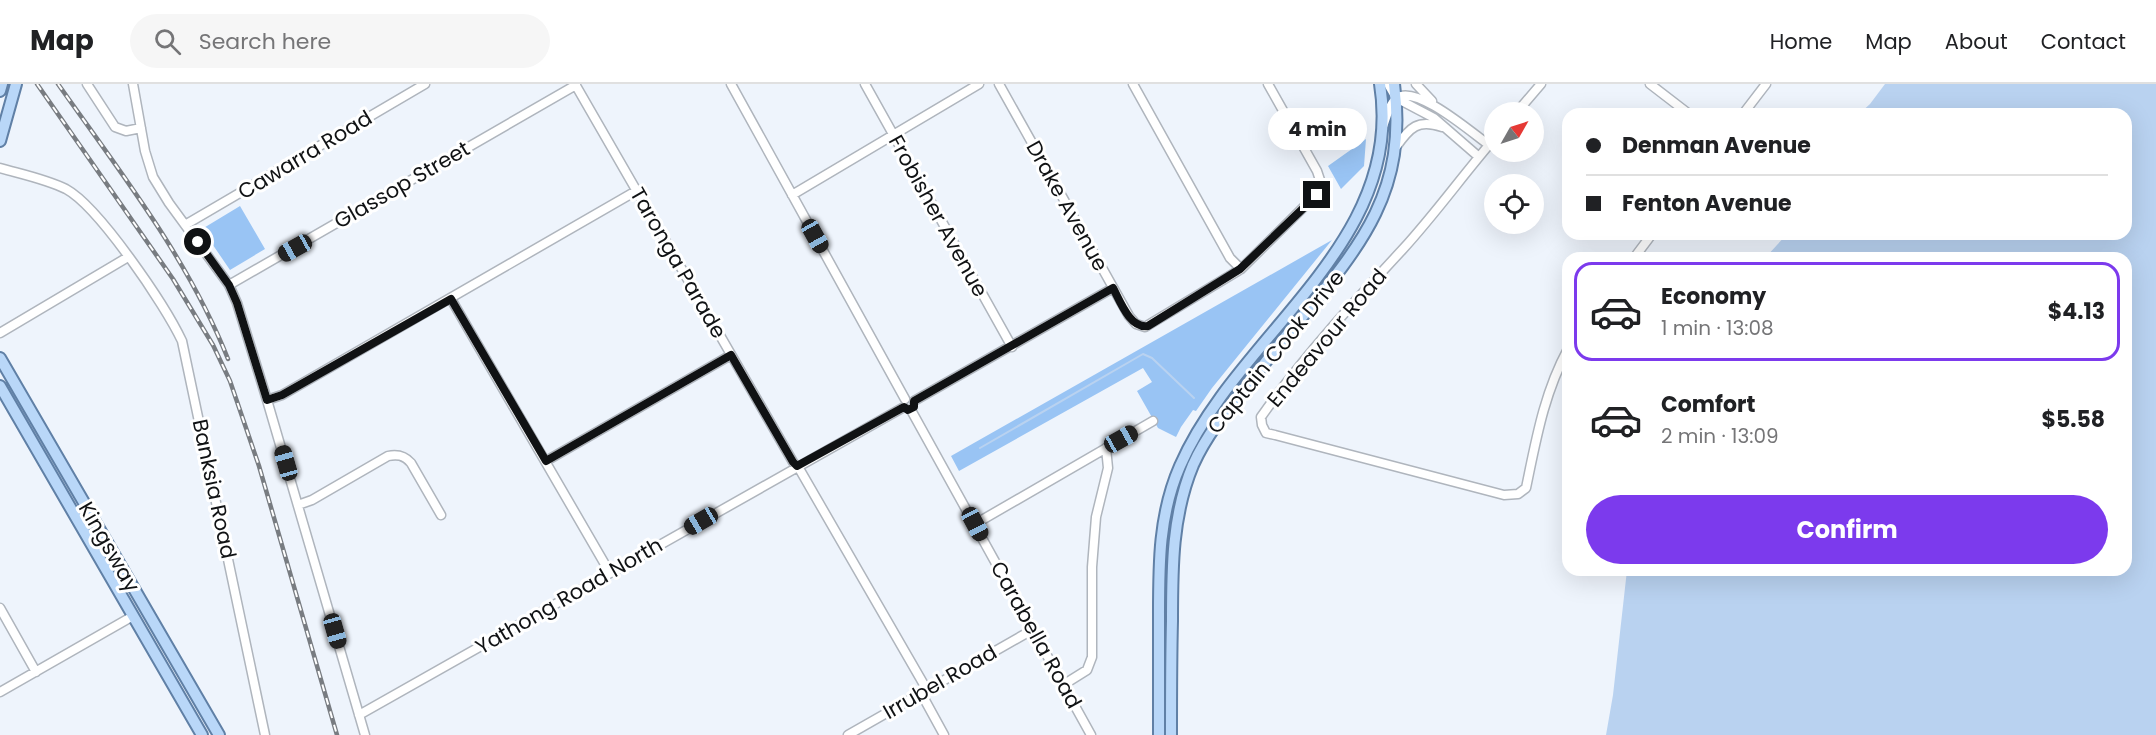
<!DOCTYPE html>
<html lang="en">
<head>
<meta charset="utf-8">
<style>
  body { margin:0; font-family:Poppins,sans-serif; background:#f6f6f6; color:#202124; height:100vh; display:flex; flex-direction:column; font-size:22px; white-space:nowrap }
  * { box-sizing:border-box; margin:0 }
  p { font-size:20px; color:#757577 }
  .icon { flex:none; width:33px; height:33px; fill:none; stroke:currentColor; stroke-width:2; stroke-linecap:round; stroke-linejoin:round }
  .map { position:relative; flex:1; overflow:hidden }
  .drawer { position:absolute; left:1562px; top:168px; width:570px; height:324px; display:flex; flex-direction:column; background:#fff; border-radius:18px; box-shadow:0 6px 24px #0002 }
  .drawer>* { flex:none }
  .banner { position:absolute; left:1562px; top:24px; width:570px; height:132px; border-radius:18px; box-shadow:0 6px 24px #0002; display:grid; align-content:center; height:132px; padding:0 24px; background:#fff }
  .needle { width:39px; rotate:51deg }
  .fabs { position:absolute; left:1484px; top:18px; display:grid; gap:12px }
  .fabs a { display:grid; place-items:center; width:60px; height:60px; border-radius:50%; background:#fff; box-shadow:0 6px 24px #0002; font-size:30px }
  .end { position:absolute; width:27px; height:27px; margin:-14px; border:8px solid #101214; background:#fff; box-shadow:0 0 0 3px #fff }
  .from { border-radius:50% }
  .bubble { position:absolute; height:42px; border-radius:21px; background:#fff; box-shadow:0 6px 24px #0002; font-size:20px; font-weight:700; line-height:42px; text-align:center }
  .car { position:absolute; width:18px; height:36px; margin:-18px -9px; border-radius:8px; box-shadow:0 0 4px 2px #0007; background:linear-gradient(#222 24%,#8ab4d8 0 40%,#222 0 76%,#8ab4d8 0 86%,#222 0) }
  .banner b { display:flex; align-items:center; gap:21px; height:57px; font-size:22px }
  .banner b+b { border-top:2px solid #e0e0e0 }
  .banner i { width:15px; height:15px; background:#202124 }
  ul { padding:10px 0 0; list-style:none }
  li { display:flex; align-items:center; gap:18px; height:99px; margin:0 12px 9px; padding:0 12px; border:3px solid transparent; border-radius:18px }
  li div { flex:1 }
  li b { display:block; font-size:22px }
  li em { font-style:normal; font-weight:700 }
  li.active { border-color:#7c3aed }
  li>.icon { width:54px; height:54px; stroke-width:1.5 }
  .cta { display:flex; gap:12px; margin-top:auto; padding:12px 24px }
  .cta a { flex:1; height:69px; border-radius:36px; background:#7c3aed; color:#fff; font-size:24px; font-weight:700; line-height:69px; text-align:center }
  header { display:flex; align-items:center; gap:36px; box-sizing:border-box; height:84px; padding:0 30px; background:#fff; border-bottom:2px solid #e0e0e0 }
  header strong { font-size:28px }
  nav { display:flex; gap:33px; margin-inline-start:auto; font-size:21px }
  .search { width:420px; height:54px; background:#f6f6f6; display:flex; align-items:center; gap:15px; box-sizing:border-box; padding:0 21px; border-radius:33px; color:#757577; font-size:22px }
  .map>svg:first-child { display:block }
</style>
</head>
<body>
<header>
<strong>Map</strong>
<div class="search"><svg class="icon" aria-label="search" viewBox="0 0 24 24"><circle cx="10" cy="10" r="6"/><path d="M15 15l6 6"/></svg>Search here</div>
<nav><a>Home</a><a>Map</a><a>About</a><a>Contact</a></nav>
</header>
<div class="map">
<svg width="2156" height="651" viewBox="0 0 2156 651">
  <rect width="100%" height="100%" fill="#eef4fc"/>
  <path fill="#99c4f4" d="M1366 55 1364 82 1341 105 1328 82Z
    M240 122 265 165 230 186 202 145Z
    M1332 156 1212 304 1196 327 1193 326 1181 343 1176 353 1158 344 1137 307 1152 298 1143 284 959 387 951 372Z"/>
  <path fill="#b9d2f0" d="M1885 0H2156V651H1606L1613 611 1627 486H2126V174H1765L1787 150H2126V30H1859L1870 20Z"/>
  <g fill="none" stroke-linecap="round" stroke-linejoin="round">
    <path stroke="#b9d2f0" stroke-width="2" d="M980 364 1143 270 1152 274 1194 314"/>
    <g stroke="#afb5bd" stroke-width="11">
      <path id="minor" d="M87 0 115 43 126 47 141 44
        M133 0 145 67 153 93 169 119 229 201 237 219 267 316 365 651
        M575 0 793 378 800 386 927 606
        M731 0 905 315
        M865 0 1012 263
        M999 0 1129 232 1136 240 1145 243 1241 185 1320 107 1322 102 1317 87 1268 0
        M1133 0 1230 174 1241 185
        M1388 0 1396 14 1434 34 1479 73
        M1416 0 1432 17
        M1650 0 1689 30
        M1517 28 1541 0
        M1743 30 1766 0
        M1383 43C1386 34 1389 20 1397 14 1416 0 1472 49 1489 61
        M1494 55C1463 91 1435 130 1403 165 1353 219 1303 273 1261 333L1262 341 1266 349 1275 351 1504 411 1518 410 1526 404C1536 356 1544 309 1568 265
        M1396 63C1410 43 1418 35 1442 43
        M0 84C21 90 46 95 66 105 99 123 165 221 182 257L265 651
        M792 111 979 0
        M185 141 425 0
        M1634 174 1652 150
        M229 201 576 1
        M451 215 610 489
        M0 249 128 173
        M267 316 282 311 636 107
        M914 317 1113 204
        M911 326 1091 651
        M546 377 731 271
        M298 421 312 416 388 372C397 370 404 371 411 379L441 431
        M975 440 1153 337
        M0 524 36 588
        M1063 601 1087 586 1092 573V483L1096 433 1108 384 1106 364
        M0 608 133 532
        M921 609 944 651
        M359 631 904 323
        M848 651 1032 546"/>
    </g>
    <g stroke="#6080a6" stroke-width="14">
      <path id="major" d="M0 7 2 0
        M0 57 16 0
        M0 274 219 651
        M0 302 202 651
        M1159 651C1159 613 1159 575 1159 538 1159 484 1158 432 1180 382 1237 250 1406 160 1380 0
        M1171 651C1171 613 1171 575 1172 537 1172 484 1172 431 1193 381 1207 350 1228 325 1249 299 1265 279 1281 258 1297 239 1361 162 1408 107 1394 0"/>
    </g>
    <use href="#minor" stroke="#fff" stroke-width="8"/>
    <use href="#major" stroke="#b9d7f8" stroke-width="10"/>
    <g stroke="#787c81" stroke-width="4.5">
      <path id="rail" d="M37 0 173 195 213 261 230 297 259 382 337 651
        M58 0C120 88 188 174 228 275"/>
    </g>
    <use href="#rail" stroke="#fff" stroke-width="2" stroke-dasharray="7" stroke-linecap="butt"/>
  </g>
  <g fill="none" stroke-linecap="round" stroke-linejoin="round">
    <path stroke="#101214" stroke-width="8" d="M198 158 229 201 237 219 267 316 282 311 451 215 546 377 731 271 793 378 797 382 904 323 908 326 914 323V317L1113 204C1120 217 1130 245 1148 242L1240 185 1317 111"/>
  </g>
  <g text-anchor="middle" stroke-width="6" stroke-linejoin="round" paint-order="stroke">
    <g font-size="21" fill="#101214" stroke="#fff">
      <text transform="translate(305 71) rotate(-31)" y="7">Cawarra Road</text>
      <text transform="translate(402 101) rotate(-30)" y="7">Glassop Street</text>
      <text transform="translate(1067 122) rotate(61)" y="7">Drake Avenue</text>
      <text transform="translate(938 132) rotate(61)" y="7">Frobisher Avenue</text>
      <text transform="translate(678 179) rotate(60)" y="7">Taronga Parade</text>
      <text transform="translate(1327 254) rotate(-50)" y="7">Endeavour Road</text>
      <text transform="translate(1276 268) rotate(-51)" y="7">Captain Cook Drive</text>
      <text transform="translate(214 405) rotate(78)" y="7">Banksia Road</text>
      <text transform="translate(109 463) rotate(60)" y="7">Kingsway</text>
      <text transform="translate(569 512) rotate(-30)" y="7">Yathong Road North</text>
      <text transform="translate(1036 551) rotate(61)" y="7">Carabella Road</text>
      <text transform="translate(940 598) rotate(-30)" y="7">Irrubel Road</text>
    </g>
  </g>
</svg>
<div class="fabs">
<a><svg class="needle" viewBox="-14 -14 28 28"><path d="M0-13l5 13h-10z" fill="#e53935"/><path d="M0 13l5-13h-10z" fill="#757577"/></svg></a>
<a><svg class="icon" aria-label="locate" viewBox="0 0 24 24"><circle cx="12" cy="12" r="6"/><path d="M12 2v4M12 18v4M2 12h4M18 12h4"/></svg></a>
</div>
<i class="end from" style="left:198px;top:158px"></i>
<i class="end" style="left:1317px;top:111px"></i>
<div class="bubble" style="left:1268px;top:24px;width:99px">4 min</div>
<i class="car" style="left:815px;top:152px;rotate:151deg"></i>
<i class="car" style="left:295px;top:164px;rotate:241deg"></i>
<i class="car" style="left:1121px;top:355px;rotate:61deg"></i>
<i class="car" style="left:286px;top:379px;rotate:344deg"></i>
<i class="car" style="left:701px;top:437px;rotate:240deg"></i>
<i class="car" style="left:975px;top:440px;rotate:152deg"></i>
<i class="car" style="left:335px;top:547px;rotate:164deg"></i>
<div class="banner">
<b><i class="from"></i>Denman Avenue</b>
<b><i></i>Fenton Avenue</b>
</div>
<section class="drawer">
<ul>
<li class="active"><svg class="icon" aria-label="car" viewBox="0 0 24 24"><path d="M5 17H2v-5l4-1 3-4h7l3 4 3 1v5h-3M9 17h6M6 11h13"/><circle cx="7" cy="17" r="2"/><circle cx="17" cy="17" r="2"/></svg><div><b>Economy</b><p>1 min · 13:08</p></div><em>$4.13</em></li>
<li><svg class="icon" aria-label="car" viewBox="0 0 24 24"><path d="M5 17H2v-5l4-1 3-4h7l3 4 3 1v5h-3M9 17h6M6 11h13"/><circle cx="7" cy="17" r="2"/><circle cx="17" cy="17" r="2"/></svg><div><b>Comfort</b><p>2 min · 13:09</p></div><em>$5.58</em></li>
</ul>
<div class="cta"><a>Confirm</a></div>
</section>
</div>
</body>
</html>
